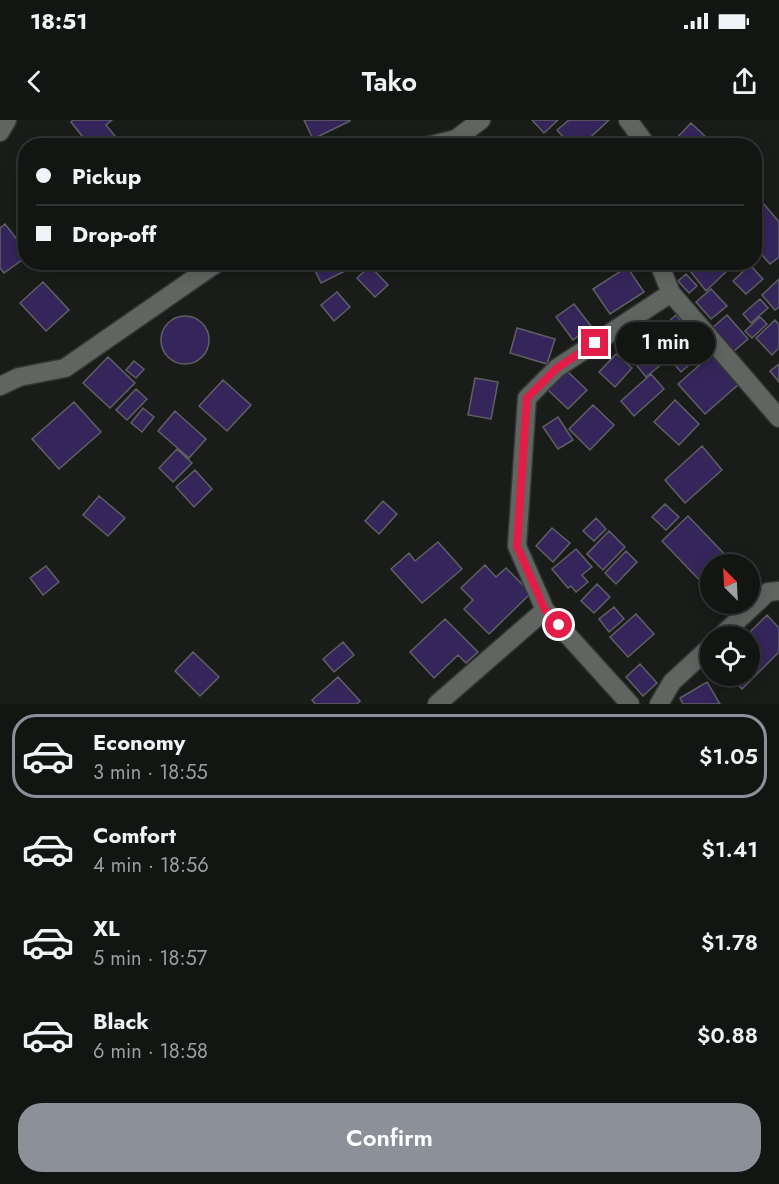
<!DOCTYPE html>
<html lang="en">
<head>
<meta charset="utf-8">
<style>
  body { margin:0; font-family:Jost,sans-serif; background:#1c1e1c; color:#f1f3f6; height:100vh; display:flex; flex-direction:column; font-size:22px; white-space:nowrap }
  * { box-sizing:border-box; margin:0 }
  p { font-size:20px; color:#9d9fa0 }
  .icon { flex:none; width:33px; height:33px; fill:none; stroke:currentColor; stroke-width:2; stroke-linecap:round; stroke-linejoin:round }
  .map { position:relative; height:584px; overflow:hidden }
  .side { display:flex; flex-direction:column; background:#131513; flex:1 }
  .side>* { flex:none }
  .guide { position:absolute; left:18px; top:18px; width:744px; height:132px; border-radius:24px; box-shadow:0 3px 15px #0003,0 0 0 2px #323433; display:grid; align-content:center; height:132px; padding:0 18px; background:#131513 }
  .needle { width:39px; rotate:336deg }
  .fabs { position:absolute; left:700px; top:434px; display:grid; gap:12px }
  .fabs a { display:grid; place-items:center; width:60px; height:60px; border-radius:50%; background:#131513; box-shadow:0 3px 15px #0003,0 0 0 2px #323433; font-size:30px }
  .end { position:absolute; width:27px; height:27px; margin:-14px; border:8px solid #e11d48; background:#fff; box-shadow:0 0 0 3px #fff }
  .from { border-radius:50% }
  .bubble { position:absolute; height:42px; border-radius:21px; background:#131513; box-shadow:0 3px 15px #0003,0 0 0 2px #323433; font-size:20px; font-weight:600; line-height:42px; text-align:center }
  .guide b { display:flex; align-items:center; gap:21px; height:57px; font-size:22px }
  .guide b+b { border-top:2px solid #323433 }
  .guide i { width:15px; height:15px; background:#f1f3f6 }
  ul { padding:10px 0 0; list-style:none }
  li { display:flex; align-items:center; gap:18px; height:84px; margin:0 12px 9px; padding:0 6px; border:3px solid transparent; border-radius:24px }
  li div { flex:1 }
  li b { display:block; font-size:22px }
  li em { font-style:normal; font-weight:600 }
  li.current { border-color:#8c9099 }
  li>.icon { width:54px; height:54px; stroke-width:1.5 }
  .action { display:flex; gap:12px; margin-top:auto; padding:12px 18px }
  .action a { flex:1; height:69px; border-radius:24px; background:#8c9099; color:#fff; font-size:24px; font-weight:600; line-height:69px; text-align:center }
  .status { display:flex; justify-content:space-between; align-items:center; height:42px; padding:0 30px; background:#131513; direction:ltr }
  .status svg { height:16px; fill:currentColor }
  header { display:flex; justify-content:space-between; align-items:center; height:78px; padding:0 18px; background:#131513; font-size:27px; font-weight:600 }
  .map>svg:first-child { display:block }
</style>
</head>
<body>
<div class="status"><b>18:51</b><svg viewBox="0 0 49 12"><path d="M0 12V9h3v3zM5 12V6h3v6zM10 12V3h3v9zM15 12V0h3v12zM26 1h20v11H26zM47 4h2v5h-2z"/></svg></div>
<header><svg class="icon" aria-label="back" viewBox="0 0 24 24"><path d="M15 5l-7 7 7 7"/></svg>Tako<svg class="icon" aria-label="share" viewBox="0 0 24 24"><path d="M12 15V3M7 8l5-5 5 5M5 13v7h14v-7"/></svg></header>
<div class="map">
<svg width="779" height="584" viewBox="0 0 779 584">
  <rect width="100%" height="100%" fill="#191c19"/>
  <path fill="#34265a" stroke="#606064" stroke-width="1.5" d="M73 0H112L106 5 123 26H97L90 17 86 21 71 2Z
    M304 0H350V1L313 19Z
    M532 0H558L544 13Z
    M569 0H609L581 26H571L557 10Z
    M691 3 707 18 700 26H669Z
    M610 18 618 26H603Z
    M763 83 779 102V137L770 144 754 126V90Z
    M5 104 26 131V137L4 153 0 148V108Z
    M311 142H363L321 163Z
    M683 142H725L730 148 706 171Z
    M750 145 763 159 746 174 733 161Z
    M370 146 388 165 375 177 357 158Z
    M627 147 644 172 610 194 593 169Z
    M686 154 697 166 689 173 678 161Z
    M779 159V187L775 190 762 175Z
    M43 162 69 190 46 211 20 183Z
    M711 169 727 186 711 199 696 182Z
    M337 172 350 187 334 201 321 185Z
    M760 179 768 188 751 203 743 194Z
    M574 184 591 206 573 220 556 197Z
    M676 195 706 230 681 252 651 217Z
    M727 195 748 219 733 232 712 208Z
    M161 220a24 24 0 1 1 48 0a24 24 0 1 1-48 0Z
    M760 197 767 204 752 218 745 211Z
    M775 200 779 205V228L772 235 756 218Z
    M517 208 555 219 547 244 510 233Z
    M655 223 668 239 646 257 633 241Z
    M616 234 632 248 615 267 599 252Z
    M712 234 739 264 705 294 678 264Z
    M108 237 135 263 110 288 83 263Z
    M134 241 144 249 136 258 126 250Z
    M779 244V262L770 251Z
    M567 251 587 270 568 289 548 270Z
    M651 254 664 269 634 296 621 281Z
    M475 258 498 262 491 299 468 295Z
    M223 260 251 285 227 311 199 286Z
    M136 269 147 279 127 300 116 290Z
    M675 280 699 304 679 325 654 302Z
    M74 282 101 312 59 349 32 319Z
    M593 285 614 305 590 330 569 309Z
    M143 288 154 297 142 312 131 303Z
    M175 291 206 319 189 338 158 311Z
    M558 297 573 320 558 329 543 307Z
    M702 326 722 350 685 383 665 360Z
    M177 329 192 343 173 362 159 348Z
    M195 350 212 369 194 387 176 367Z
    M99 376 125 398 108 416 83 395Z
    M383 381 397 394 379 414 365 401Z
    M665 384 679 397 666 410 652 397Z
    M688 396 733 443 711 444V464L707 468 662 421Z
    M596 398 606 409 594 421 583 411Z
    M552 408 570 423 553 442 536 426Z
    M609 411 625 427 603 450 587 434Z
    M438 422 462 449 422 483 391 449 409 433 415 441Z
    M576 429 592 447 582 455 588 462 576 472 571 466 568 468 552 449Z
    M626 431 637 442 616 464 605 453Z
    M485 445 496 457 506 448 531 473 489 514 464 489 473 480 461 468Z
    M46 446 59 462 43 475 30 458Z
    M597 464 610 477 594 493 581 481Z
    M614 487 624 499 609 512 599 499Z
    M636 494 654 514 628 537 610 517Z
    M767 495 779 508V532L742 569 728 555H750V516H746Z
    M445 499 478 532 466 543 458 535 434 558 410 532Z
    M343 522 354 535 334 552 323 539Z
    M193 532 219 557 200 576 175 551Z
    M640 544 657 563 643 576 626 557Z
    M338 557 360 581 357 584H315L312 580Z
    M707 562 720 584H683L680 578Z"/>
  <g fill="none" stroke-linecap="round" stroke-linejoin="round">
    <g stroke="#353735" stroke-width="21">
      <path id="minor" d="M628 0 647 26
        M0 12 7 0
        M428 26 456 19 481 0
        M663 142 660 146 671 173 779 298
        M0 266 19 257 65 248 218 142
        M721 516 768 472 779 471
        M437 584 545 490
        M630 584 545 490 517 426 527 278 557 248 671 173
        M659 584 672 562 711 526"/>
    </g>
    <use href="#minor" stroke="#616562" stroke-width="18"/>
  </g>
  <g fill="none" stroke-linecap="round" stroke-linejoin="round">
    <path stroke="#e11d48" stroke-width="8" d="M559 505 545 490 517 426 527 278 557 248 595 223"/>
  </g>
</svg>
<div class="fabs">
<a><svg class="needle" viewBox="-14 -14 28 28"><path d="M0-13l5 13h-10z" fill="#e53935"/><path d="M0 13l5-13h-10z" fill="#9d9fa0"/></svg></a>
<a><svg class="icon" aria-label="locate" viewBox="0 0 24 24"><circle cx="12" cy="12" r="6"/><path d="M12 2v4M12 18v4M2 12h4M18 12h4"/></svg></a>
</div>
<i class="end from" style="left:559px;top:505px"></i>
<i class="end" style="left:595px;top:223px"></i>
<div class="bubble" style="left:616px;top:202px;width:99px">1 min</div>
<div class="guide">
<b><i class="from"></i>Pickup</b>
<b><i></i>Drop-off</b>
</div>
</div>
<section class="side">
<ul>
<li class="current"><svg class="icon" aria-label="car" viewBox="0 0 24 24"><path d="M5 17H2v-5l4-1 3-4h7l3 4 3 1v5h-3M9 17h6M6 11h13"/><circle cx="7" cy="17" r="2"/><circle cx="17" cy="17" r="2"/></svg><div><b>Economy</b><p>3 min · 18:55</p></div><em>$1.05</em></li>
<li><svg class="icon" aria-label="car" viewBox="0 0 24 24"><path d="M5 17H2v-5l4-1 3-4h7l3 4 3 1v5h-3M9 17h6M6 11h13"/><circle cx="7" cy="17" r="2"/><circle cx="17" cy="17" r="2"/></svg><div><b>Comfort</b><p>4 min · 18:56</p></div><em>$1.41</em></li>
<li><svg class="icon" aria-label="car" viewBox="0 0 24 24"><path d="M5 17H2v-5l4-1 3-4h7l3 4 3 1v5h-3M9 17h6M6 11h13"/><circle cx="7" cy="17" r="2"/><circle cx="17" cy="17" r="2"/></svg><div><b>XL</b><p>5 min · 18:57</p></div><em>$1.78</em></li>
<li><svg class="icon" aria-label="car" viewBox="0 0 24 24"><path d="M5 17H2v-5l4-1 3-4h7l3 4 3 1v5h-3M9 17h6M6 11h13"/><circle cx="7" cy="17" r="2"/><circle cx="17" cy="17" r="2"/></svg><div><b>Black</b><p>6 min · 18:58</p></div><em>$0.88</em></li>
</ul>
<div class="action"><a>Confirm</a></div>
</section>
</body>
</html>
